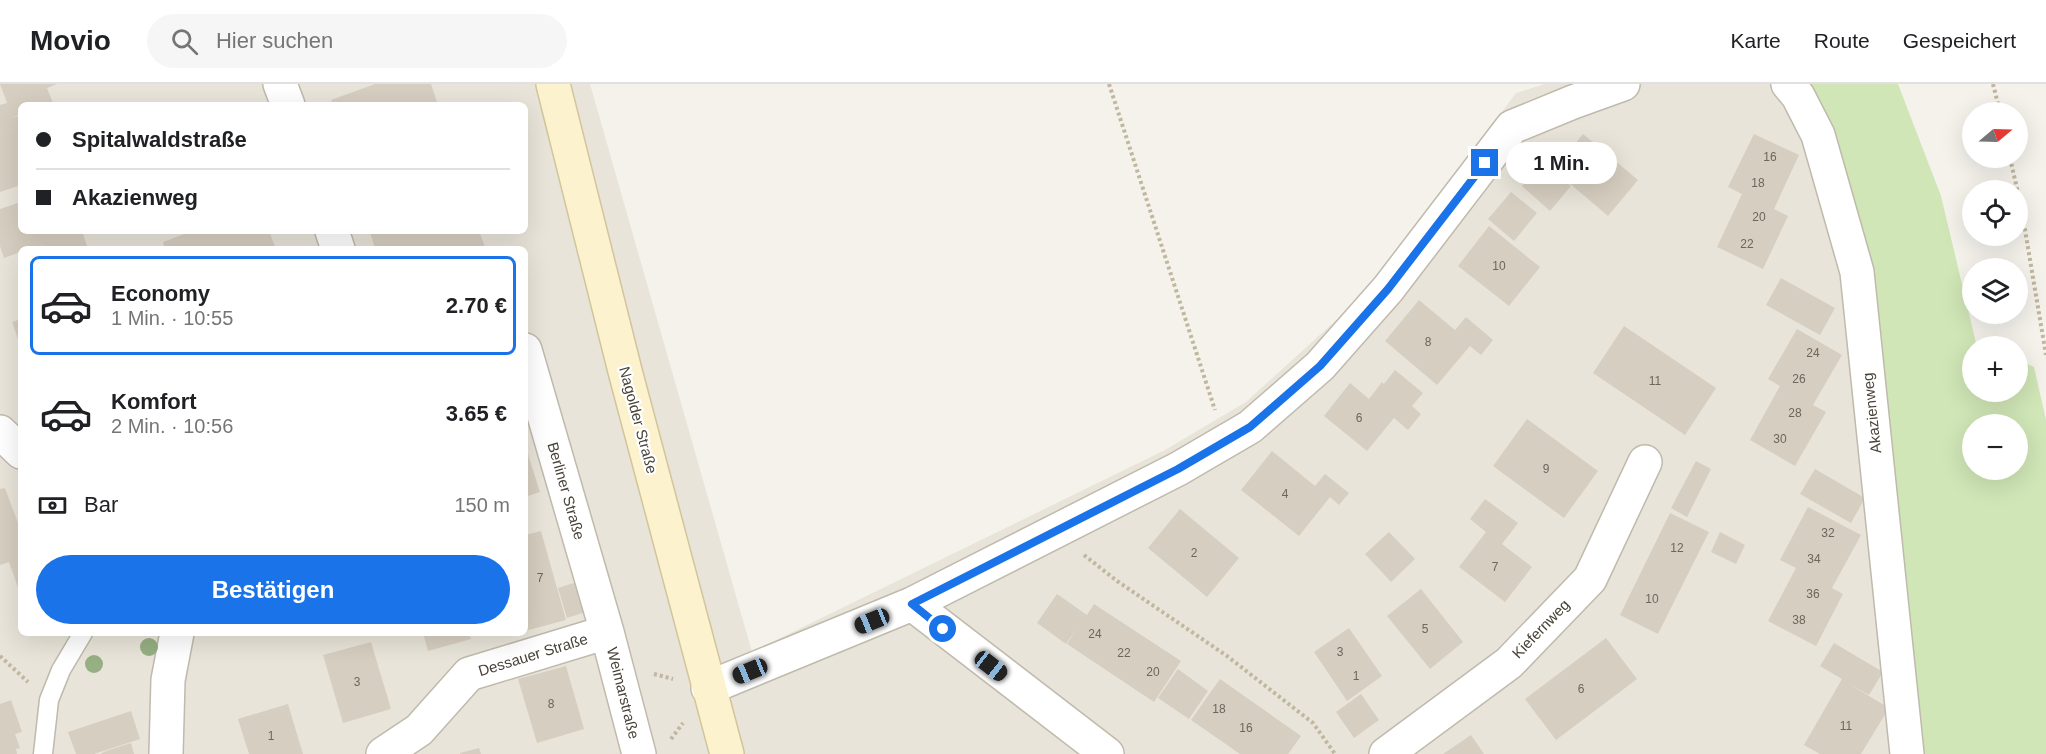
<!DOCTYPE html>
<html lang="de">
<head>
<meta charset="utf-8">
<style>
  body { margin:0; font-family:Helvetica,sans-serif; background:#f6f6f6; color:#202124; height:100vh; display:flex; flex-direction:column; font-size:22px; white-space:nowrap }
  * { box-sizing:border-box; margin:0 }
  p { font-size:20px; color:#757577 }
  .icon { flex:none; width:33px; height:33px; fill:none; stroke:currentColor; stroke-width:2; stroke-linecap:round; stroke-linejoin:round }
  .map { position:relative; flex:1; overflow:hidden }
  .panel { position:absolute; left:18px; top:162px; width:510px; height:390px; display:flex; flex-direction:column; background:#fff; border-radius:9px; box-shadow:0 6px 24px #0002 }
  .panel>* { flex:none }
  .top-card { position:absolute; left:18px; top:18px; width:510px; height:132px; border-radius:9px; box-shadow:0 6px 24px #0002; display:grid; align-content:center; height:132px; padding:0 18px; background:#fff }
  .needle { width:39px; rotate:71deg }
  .buttons { position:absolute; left:1962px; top:18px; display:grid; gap:12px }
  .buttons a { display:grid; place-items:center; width:66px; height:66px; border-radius:50%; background:#fff; box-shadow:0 6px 24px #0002; font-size:30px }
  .end { position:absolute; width:27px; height:27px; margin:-14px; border:8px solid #1a73e8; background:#fff; box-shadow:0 0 0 3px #fff }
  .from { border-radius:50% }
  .bubble { position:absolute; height:42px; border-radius:21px; background:#fff; box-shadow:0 6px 24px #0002; font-size:20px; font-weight:800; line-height:42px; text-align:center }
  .car { position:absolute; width:18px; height:36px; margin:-18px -9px; border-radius:8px; box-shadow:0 0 4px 2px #0007; background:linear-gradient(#222 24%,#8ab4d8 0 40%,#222 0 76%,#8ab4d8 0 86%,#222 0) }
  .top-card b { display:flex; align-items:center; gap:21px; height:57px; font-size:22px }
  .top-card b+b { border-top:2px solid #e0e0e0 }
  .top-card i { width:15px; height:15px; background:#202124 }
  ul { padding:10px 0 0; list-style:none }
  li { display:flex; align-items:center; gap:18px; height:99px; margin:0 12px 9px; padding:0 6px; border:3px solid transparent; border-radius:9px }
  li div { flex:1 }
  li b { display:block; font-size:22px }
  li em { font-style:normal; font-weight:800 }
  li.on { border-color:#1a73e8 }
  li>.icon { width:54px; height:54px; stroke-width:1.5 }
  .pay { display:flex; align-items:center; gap:15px; height:66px; padding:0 18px; font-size:22px }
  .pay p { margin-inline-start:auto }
  .button { display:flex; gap:12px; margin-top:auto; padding:12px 18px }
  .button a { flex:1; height:69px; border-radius:36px; background:#1a73e8; color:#fff; font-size:24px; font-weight:800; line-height:69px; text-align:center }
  header { display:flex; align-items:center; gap:36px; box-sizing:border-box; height:84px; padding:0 30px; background:#fff; border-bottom:2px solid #e0e0e0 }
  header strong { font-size:28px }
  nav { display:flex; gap:33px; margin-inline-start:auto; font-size:21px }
  .search { width:420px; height:54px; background:#f6f6f6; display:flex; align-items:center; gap:15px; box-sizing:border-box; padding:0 21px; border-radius:33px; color:#757577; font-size:22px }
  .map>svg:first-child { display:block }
</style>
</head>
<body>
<header>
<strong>Movio</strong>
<div class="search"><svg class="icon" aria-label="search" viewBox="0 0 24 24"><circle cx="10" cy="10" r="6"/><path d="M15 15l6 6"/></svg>Hier suchen</div>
<nav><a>Karte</a><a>Route</a><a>Gespeichert</a></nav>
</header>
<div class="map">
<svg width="2046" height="670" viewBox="0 0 2046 670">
  <rect width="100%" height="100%" fill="#f4f2eb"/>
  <path fill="#e8e4d9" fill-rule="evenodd" d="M0 0H590L752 568 1165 366 1246 318 1368 207 1516 9 1545 0H1795L1836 55 1910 670H0ZM21 21H525V147H21ZM21 165H525V549H21Z"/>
  <path fill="#d0e6b6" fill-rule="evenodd" d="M1795 0H1898L1941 112 1976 259 1984 262H1972V308H2018V276L2034 283 2046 336V670H1910L1867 183ZM1972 340H2018V386H1972Z"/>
  <path fill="#d6cec0" d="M0 0H57L47 4 53 19 46 21H21V30L10 34 21 31V101L0 108V21L7 19Z
    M375 0H431L438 21H333L331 16Z
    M1583 50 1638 96 1608 132 1554 86Z
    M1754 50 1799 71 1774 125 1788 132 1763 185 1717 163 1742 110 1728 103Z
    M1542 78 1571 102 1550 127 1522 102Z
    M1511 108 1537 129 1514 157 1488 135Z
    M21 118V147H82L88 165H21V168L4 174 0 162V125Z
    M1489 142 1540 183 1509 222 1458 182Z
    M192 147H269L276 165H165L163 158Z
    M372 147H479L485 163 477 165H375L370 148Z
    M1781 194 1835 224 1820 251 1766 221Z
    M1419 216 1455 246 1466 233 1493 256 1481 271 1470 262 1437 301 1385 257Z
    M21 235V264L12 238Z
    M1624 242 1716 304 1685 351 1593 289Z
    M1797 245 1842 271 1813 321 1826 328 1795 382 1750 356 1780 302 1768 295Z
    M1395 286 1423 309 1412 322 1421 330 1408 346 1394 334 1367 367 1324 332 1350 299 1369 315 1382 298 1384 300Z
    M1527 335 1598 387 1564 434 1493 382Z
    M525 361 540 408 525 413Z
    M1272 367 1315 402 1325 390 1349 409 1339 421 1330 413 1299 452 1241 406Z
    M1696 377 1711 385 1687 433 1671 424Z
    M1815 385 1865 414 1851 439 1800 410Z
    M5 404 18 439 21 438V512L9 478 0 481V405Z
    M1485 415 1518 439 1502 460 1532 483 1505 518 1459 483 1486 448 1470 435Z
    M1808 423 1861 451 1832 504 1843 510 1816 562 1768 537 1796 484 1780 476Z
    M1180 425 1239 474 1207 513 1148 464Z
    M1670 429 1709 448 1658 550 1620 531Z
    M541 447 566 536 525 547V451Z
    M1389 448 1415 475 1391 498 1365 470Z
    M1720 448 1745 461 1736 480 1711 468Z
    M580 497 589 527 567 534 558 504Z
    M1421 505 1463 558 1430 585 1387 532Z
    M1057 510 1087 531 1094 520 1181 577 1154 618 1067 560 1078 543 1066 560 1037 539Z
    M1349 544 1382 592 1347 617 1314 568Z
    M423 549H469L471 555 428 567Z
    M1606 554 1637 595 1556 656 1525 615Z
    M371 558 391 625 343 639 323 571Z
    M1834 559 1883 588 1869 611 1849 600 1889 624 1861 670H1820L1804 661 1842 595 1820 582Z
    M566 582 584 645 537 659 518 595Z
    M1178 585 1208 607 1189 635 1158 614Z
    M1220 595 1301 652 1288 670H1240L1191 636Z
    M1361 610 1379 636 1354 654 1336 628Z
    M11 616 22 648 15 650 20 664 16 665 17 670H0V620Z
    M288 620 303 670H249L238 635Z
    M131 627 140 655 94 670H76L68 648Z
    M1471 651 1484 670H1443Z
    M131 659 134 670H100L106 667Z
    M479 664 481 670H460V669Z"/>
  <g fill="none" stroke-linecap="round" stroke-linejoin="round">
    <g stroke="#c0baad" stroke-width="21">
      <path id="lane" d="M43 670 49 616 61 586 83 549"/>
    </g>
    <g stroke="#c0baad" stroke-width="36">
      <path id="street" d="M280 0 288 21
        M1788 0 1798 12 1818 51 1857 188 1907 670
        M332 147 338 165
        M525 266 607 548 639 670
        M0 348 21 368
        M912 520 1107 670
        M708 604 912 520 1178 385 1250 343 1320 282 1388 205 1512 43 1573 18 1623 0
        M166 670 168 596 177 549
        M383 670 419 646 469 590 607 548
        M1386 670 1509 579 1590 495 1645 378"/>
    </g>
    <g stroke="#d2c59c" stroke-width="36">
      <path id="secondary" d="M553 0 625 287 727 670"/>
    </g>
    <path stroke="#c1b69f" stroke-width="4" stroke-dasharray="3 3" stroke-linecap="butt" d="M1109 0 1215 326
      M1993 0 2000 28
      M2010 74 2021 122 2046 271
      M1084 471 1117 497 1227 572 1313 639 1335 670
      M0 572 28 598
      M654 590 673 595
      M671 655 683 639"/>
    <use href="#lane" stroke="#fff" stroke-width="18"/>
    <use href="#street" stroke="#fff" stroke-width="33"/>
    <use href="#secondary" stroke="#fcf2cd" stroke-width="33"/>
  </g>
  <g fill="#96af83">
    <circle cx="149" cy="563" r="9"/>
    <circle cx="94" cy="580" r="9"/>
  </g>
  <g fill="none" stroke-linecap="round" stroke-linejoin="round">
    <path stroke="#1a73e8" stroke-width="8" d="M943 545 912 520 1178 385 1250 343 1320 282 1388 205 1485 79"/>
  </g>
  <g text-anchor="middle" stroke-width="4.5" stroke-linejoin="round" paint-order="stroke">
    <g font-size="12" fill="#6c665b">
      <text x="1770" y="77">16</text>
      <text x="1758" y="103">18</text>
      <text x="1759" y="137">20</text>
      <text x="1747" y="164">22</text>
      <text x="1499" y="186">10</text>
      <text x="1428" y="262">8</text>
      <text x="1813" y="273">24</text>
      <text x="1799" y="299">26</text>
      <text x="1655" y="301">11</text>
      <text x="1795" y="333">28</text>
      <text x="1359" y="338">6</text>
      <text x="1780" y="359">30</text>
      <text x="1546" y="389">9</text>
      <text x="1285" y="414">4</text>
      <text x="1828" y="453">32</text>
      <text x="1677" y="468">12</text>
      <text x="1194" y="473">2</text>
      <text x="1814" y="479">34</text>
      <text x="1495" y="487">7</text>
      <text x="540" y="498">7</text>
      <text x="1813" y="514">36</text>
      <text x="1652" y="519">10</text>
      <text x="1799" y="540">38</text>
      <text x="1425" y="549">5</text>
      <text x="1095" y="554">24</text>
      <text x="1340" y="572">3</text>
      <text x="1124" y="573">22</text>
      <text x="1153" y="592">20</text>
      <text x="1356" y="596">1</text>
      <text x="357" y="602">3</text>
      <text x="1581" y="609">6</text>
      <text x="551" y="624">8</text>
      <text x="1219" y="629">18</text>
      <text x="1846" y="646">11</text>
      <text x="1246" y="648">16</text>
      <text x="271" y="656">1</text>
    </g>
    <g font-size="15" fill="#484339" stroke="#fff">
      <text transform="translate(1872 329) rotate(-96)" y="5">Akazienweg</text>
      <text transform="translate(638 336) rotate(75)" y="5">Nagolder Straße</text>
      <text transform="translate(566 407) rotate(74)" y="5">Berliner Straße</text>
      <text transform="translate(1541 545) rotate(-46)" y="5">Kiefernweg</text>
      <text transform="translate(533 571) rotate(-17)" y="5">Dessauer Straße</text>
      <text transform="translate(623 609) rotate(76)" y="5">Weimarstraße</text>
    </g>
  </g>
</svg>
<div class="buttons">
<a><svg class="needle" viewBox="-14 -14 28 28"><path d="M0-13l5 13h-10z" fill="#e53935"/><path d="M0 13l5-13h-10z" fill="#757577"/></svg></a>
<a><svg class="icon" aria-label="locate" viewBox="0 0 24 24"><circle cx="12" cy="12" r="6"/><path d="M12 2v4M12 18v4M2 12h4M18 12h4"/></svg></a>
<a><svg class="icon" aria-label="layers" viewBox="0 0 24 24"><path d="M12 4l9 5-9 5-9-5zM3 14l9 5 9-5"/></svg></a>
<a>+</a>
<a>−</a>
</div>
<i class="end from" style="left:943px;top:545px"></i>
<i class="end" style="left:1485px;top:79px"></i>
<div class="bubble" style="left:1506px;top:58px;width:111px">1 Min.</div>
<i class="car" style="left:872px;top:537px;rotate:248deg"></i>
<i class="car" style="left:991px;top:582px;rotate:128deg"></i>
<i class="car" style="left:750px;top:587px;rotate:248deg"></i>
<div class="top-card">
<b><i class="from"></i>Spitalwaldstraße</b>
<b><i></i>Akazienweg</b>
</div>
<section class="panel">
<ul>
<li class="on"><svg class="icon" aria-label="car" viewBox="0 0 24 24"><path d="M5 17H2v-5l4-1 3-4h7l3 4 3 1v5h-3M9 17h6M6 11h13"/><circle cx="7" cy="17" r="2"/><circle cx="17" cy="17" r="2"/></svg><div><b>Economy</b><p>1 Min. · 10:55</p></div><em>2.70 €</em></li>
<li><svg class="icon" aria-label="car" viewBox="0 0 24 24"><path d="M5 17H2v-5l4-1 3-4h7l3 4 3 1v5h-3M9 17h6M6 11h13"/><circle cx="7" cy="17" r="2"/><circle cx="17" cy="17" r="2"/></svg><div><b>Komfort</b><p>2 Min. · 10:56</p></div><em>3.65 €</em></li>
</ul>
<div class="pay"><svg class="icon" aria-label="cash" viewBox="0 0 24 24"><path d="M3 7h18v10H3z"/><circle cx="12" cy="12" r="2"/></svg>Bar<p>150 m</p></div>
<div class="button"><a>Bestätigen</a></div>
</section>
</div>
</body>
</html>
